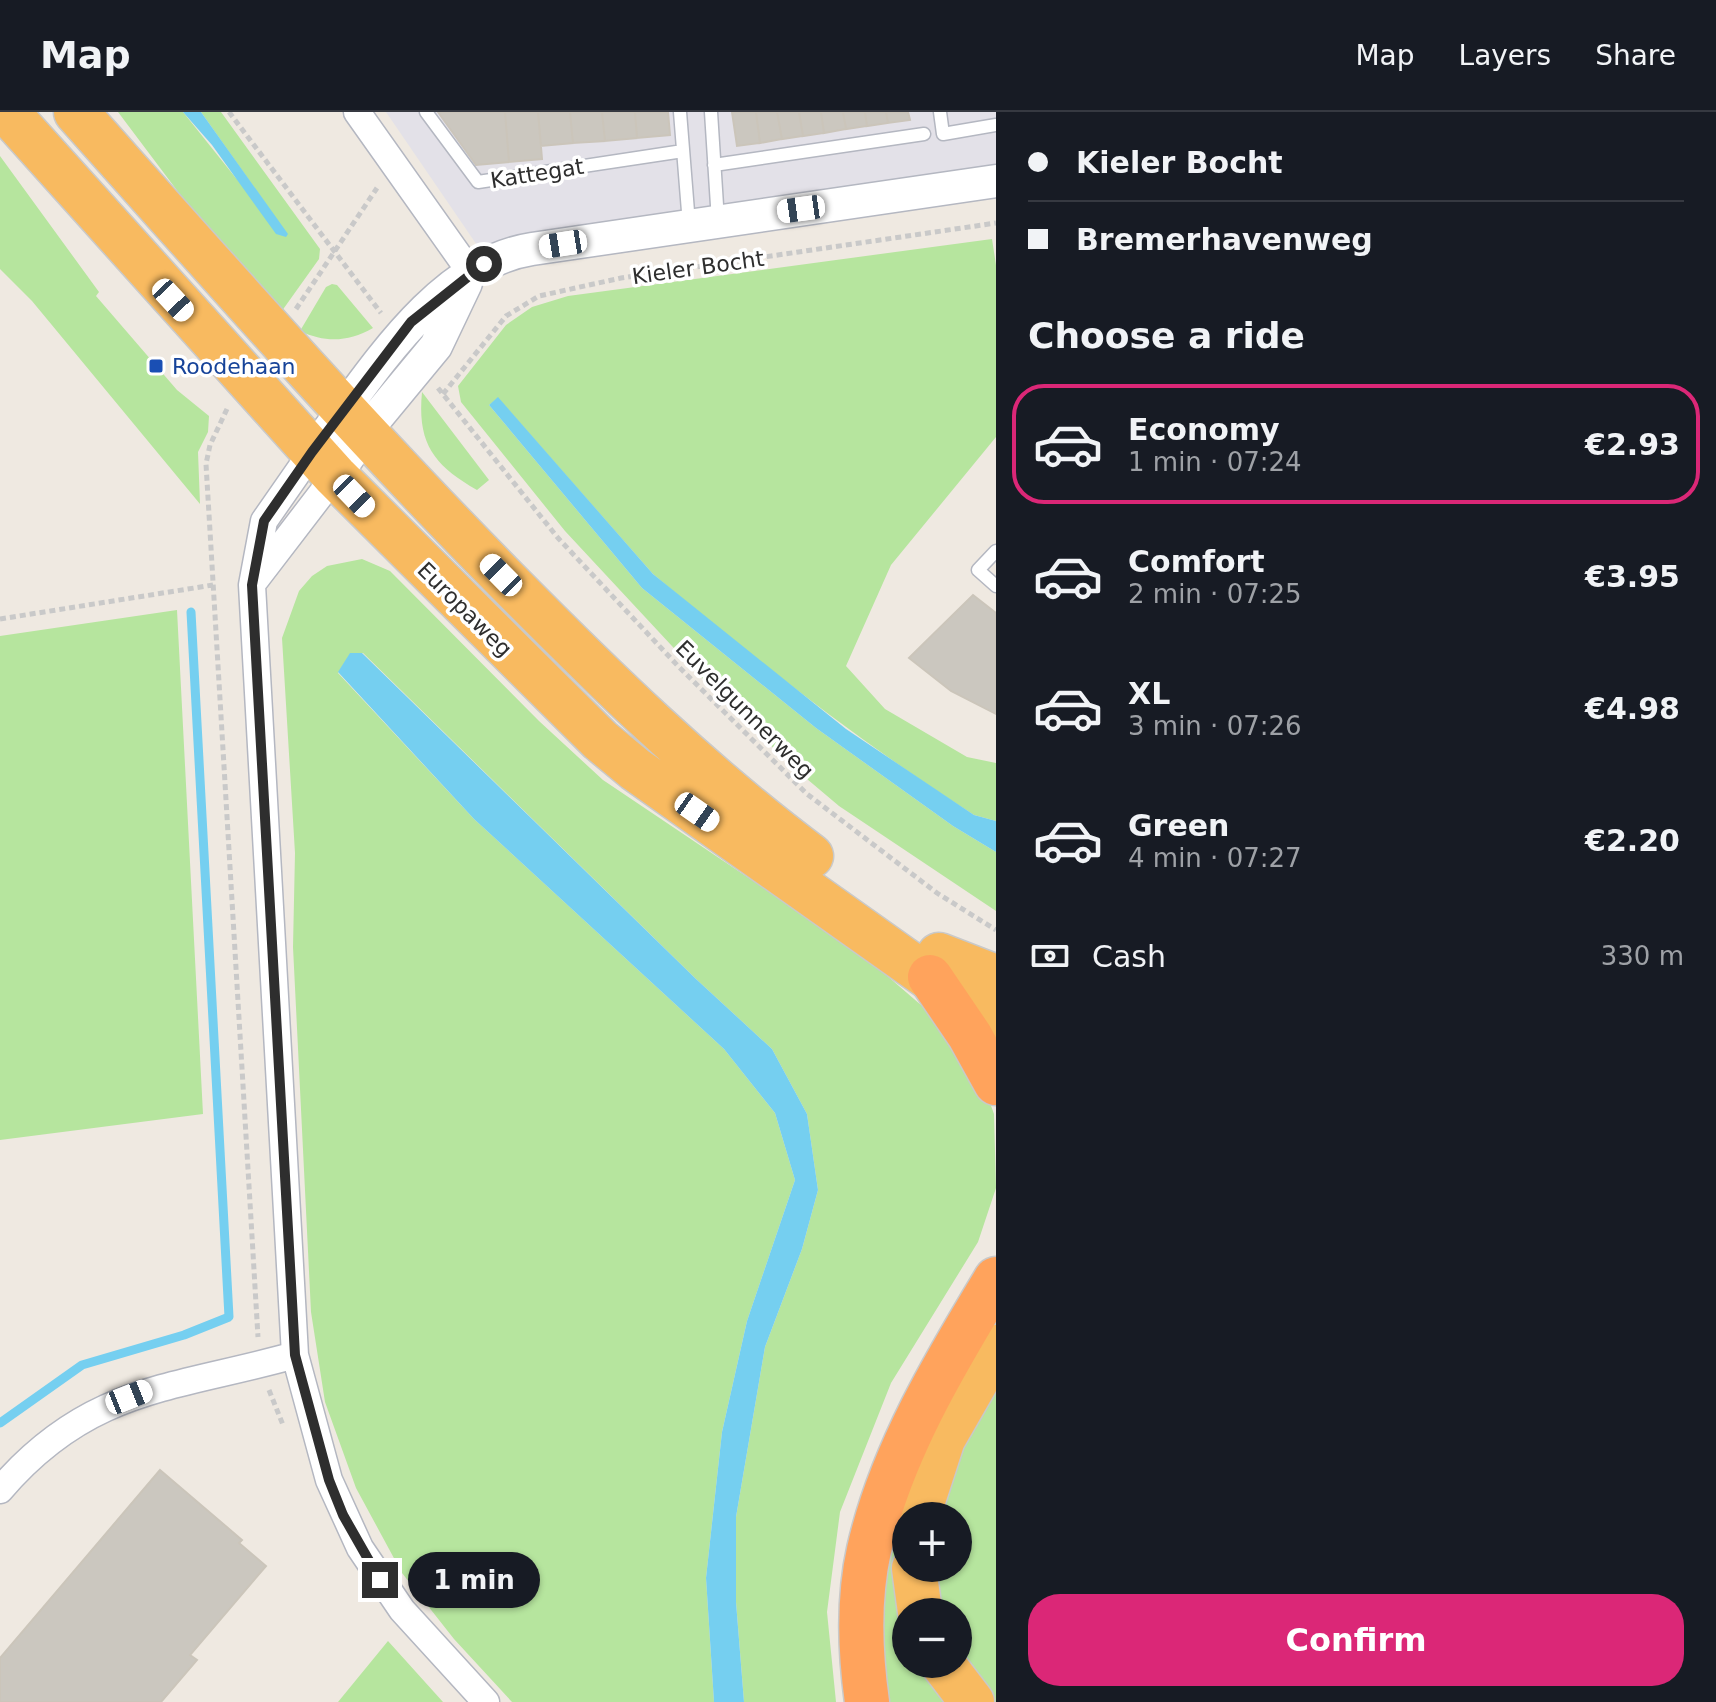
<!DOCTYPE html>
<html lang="en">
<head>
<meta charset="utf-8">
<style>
  body { margin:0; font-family:"DejaVu Sans",sans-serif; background:#20242c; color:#f1f3f6; height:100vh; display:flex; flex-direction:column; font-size:30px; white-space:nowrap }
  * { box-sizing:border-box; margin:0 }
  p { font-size:26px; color:#9ea1a6 }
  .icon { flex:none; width:44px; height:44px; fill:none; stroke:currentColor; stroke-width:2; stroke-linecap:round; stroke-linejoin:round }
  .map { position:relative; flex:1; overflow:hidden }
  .side { display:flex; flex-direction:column; background:#171b24; width:720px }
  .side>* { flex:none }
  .guide { display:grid; align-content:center; height:176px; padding:0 32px; background:#171b24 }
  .buttons { position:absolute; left:892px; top:1390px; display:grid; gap:16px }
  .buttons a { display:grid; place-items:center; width:80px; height:80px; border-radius:50%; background:#171b24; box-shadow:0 2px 6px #0004; font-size:40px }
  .end { position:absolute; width:36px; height:36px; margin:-18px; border:10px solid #2e2e2e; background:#fff; box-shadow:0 0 0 4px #fff }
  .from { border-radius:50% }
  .bubble { position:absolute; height:56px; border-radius:28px; background:#171b24; box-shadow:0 2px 6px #0004; font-size:26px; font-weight:600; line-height:56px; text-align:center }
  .car { position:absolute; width:24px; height:48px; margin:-24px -12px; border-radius:10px; box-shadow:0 0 6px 2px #0007; background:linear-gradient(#fff 24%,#345 0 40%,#fff 0 76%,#345 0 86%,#fff 0) }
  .guide b { display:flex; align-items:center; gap:28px; height:76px; font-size:30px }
  .guide b+b { border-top:2px solid #363941 }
  .guide i { width:20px; height:20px; background:#f1f3f6 }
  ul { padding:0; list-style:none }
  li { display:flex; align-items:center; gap:24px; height:120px; margin:0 16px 12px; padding:0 16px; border:4px solid transparent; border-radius:32px }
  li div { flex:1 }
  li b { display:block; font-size:30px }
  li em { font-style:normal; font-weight:600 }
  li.on { border-color:#db2777 }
  li>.icon { width:72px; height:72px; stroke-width:1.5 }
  h2 { padding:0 32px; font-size:36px; line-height:96px }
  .pay { display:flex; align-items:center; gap:20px; height:88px; padding:0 32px; font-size:30px }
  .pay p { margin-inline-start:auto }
  .action { display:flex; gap:16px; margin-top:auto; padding:16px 32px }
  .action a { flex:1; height:92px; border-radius:32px; background:#db2777; color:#fff; font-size:32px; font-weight:600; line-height:92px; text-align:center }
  header { display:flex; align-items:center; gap:48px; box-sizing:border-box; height:112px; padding:0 40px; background:#171b24; border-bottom:2px solid #363941 }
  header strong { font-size:38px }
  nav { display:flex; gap:44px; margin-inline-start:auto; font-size:28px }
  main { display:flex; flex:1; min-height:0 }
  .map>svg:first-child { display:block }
</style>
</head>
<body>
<header>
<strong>Map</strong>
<nav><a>Map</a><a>Layers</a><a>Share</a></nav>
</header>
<main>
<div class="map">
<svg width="996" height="1590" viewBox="0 0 996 1590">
  <rect width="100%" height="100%" fill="#efe9e1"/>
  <path fill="#e3e1e8" d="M386 0H996V61L494 158Z"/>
  <path fill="#b6e59e" d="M118 0H183L235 65 287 122 201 0H221L320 137 319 147 279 203 203 113Z
    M0 44 99 180 96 184 177 278 209 304 208 320 198 340 200 392 32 189 0 157Z
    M992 127 996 153V325L891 453 846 554 885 597 967 645 996 651V709L974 703C861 631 756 548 653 462L498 286 489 293 642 476 816 616 953 714 996 740V799L839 694 794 656 698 562 565 419 461 290 458 274 506 213 532 195 568 184Z
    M332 172 337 173 373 216C348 230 326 231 300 219L326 175Z
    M422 280 489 368 477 378C434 353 417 332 422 280Z
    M362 447 390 459 539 609 603 668 863 843 943 912 978 957 994 1002 996 1076 978 1130 891 1271 840 1400 827 1500 836 1590H744L736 1490V1405L765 1235 802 1137 818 1078 807 1002 772 937 696 867 363 541H351L338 561 474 707 724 937 775 1001 795 1068 747 1209 722 1320 706 1466 714 1590H512L454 1527 402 1461 356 1376 325 1290 311 1200 293 835 295 741 282 526 299 479 312 464 327 454Z
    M177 498 203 1002 0 1028V524Z
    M996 1186V1212L948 1300 906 1411 902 1473 906 1500V1552H926L954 1590H882L884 1429Z
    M996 1273V1590H994L958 1544V1500H938L930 1456H958V1404H936L953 1351Z
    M388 1529 443 1590H338Z"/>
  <path fill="#75cff0" d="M183 0H201L288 122 286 125 276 122 212 33Z
    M498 285 653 462 846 617 974 703 996 709V740L953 714 816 616 642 476 489 293Z
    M350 541H362L696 867 772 937 807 1002 818 1078 802 1137 765 1235 736 1405V1490L744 1590H714L706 1466 722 1320 747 1209 795 1068 775 1001 724 937 474 707 338 560Z"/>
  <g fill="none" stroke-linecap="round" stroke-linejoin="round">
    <path stroke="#75cff0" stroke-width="9" d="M0 1311 82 1253 184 1223 229 1205 191 500"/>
  </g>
  <path fill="#cbc7bf" stroke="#cbc5ba" stroke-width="2" d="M438 0H505L509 50 476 53Z
    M505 0H538L542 47 509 50Z
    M538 0H570L573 31 541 34Z
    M570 0H602L605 29 573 31Z
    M602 0H635L637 26 605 29Z
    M635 0H668L670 23 637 26Z
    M732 0H756L760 31 737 34Z
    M756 0H777L782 27 760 31Z
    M777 0H799L803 24 782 27Z
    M799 0H821L824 21 803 24Z
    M821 0H843L846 17 824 21Z
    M843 0H865L867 14 846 17Z
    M865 0H886L888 11 867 14Z
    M886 0H908L910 8 888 11Z
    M973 483 996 501V602L951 579 909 546Z
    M160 1358 242 1428 239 1431 266 1454 190 1543 197 1548 161 1590H0V1546Z"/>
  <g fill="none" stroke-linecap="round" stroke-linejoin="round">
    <g stroke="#b4b7c1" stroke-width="15">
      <path id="service" d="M426 0 478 70 683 39
        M680 0 689 112
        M711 0 718 109
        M940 0 943 22 996 13
        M714 53 924 22
        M996 439 978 458 996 474"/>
    </g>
    <g stroke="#b4b7c1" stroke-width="29">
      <path id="minor" d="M357 0 471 161
        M312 340 264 409 252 473 295 1243 329 1368 360 1436 402 1498 486 1590
        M256 467 335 364
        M0 1378C89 1274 174 1277 295 1243"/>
    </g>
    <g stroke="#b4b7c1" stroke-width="35">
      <path id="tertiary" d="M312 340C368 268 435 152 532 137L996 69
        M335 364 374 309 436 234 466 171"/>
    </g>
    <g stroke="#c9c9c9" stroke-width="47">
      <path id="trunk" d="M7 0 335 364 600 628 635 657 996 913
        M76 0C217 158 357 317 506 468 603 566 700 661 811 744
        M939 843 996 865
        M918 1404 943 1327 996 1235
        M914 1456 920 1500
        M943 1552 972 1590"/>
    </g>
    <g stroke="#c9c9c9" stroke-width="47">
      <path id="motorway" d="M930 865 970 924 996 971
        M867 1590C860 1540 858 1487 869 1438 891 1341 945 1251 996 1167"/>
    </g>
    <path stroke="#c9c9c9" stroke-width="5" stroke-dasharray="6 4" stroke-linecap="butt" d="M229 0 381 201
      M296 197 377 76
      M438 276 558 426 678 554 807 682 937 781 996 818
      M443 282 506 204 539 184 621 166 996 111
      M227 297 210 333 206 352 258 1225
      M0 507 213 473
      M269 1278 283 1313"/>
    <use href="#service" stroke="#fff" stroke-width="12"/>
    <use href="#minor" stroke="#fff" stroke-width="26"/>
    <use href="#tertiary" stroke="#fff" stroke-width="32"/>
    <use href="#trunk" stroke="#f8ba60" stroke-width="44"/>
    <use href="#motorway" stroke="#ffa35c" stroke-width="44"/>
  </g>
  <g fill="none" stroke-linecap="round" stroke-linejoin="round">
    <path stroke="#2e2e2e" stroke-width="10" d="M380 1468 343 1403 329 1368 295 1243 252 473 264 409 312 340 411 210 484 152"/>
  </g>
  <rect fill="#1a4fb4" stroke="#fff" stroke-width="3" x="148" y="246" width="16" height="16" rx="4"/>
  <g text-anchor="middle" stroke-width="7" stroke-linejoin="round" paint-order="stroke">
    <g font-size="22" fill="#2e2e2e" stroke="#fff">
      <text transform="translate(537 61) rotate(-9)" y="8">Kattegat</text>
      <text transform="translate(698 155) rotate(-8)" y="8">Kieler Bocht</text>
      <text transform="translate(465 497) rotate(45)" y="8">Europaweg</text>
      <text transform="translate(745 597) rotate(45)" y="8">Euvelgunnerweg</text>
    </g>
    <g font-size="22" fill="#164399" stroke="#fff" text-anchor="start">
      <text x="172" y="262">Roodehaan</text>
    </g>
  </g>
</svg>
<div class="buttons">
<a>+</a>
<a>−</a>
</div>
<i class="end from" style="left:484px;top:152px"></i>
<i class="end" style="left:380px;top:1468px"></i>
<div class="bubble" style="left:408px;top:1440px;width:132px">1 min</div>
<i class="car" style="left:801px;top:97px;rotate:262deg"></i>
<i class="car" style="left:563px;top:132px;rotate:261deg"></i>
<i class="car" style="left:173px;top:188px;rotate:137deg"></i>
<i class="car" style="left:354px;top:384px;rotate:136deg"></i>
<i class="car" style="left:501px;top:463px;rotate:315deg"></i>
<i class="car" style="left:697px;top:700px;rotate:125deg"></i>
<i class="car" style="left:129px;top:1285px;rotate:68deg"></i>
</div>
<section class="side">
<div class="guide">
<b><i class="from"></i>Kieler Bocht</b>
<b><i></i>Bremerhavenweg</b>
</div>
<h2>Choose a ride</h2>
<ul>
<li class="on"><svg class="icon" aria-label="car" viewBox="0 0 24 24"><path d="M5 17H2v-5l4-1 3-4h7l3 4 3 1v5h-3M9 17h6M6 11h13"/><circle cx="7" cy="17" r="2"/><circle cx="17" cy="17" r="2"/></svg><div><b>Economy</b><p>1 min · 07:24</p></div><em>€2.93</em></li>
<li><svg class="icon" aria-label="car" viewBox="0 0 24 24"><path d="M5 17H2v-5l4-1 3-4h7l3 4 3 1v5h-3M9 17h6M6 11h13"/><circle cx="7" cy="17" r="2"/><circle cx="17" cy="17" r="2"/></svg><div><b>Comfort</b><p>2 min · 07:25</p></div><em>€3.95</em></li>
<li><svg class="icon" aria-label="car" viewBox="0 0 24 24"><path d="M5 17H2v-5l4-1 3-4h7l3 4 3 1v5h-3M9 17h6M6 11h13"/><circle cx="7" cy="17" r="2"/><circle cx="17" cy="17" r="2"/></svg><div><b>XL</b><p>3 min · 07:26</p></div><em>€4.98</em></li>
<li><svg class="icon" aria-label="car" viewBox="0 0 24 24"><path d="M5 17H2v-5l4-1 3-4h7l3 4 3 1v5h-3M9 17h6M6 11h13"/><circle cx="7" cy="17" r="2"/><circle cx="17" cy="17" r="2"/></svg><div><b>Green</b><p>4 min · 07:27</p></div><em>€2.20</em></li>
</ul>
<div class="pay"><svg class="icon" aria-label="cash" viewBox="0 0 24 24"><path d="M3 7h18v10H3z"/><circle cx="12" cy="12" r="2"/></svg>Cash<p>330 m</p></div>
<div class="action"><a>Confirm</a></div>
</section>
</main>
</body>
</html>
